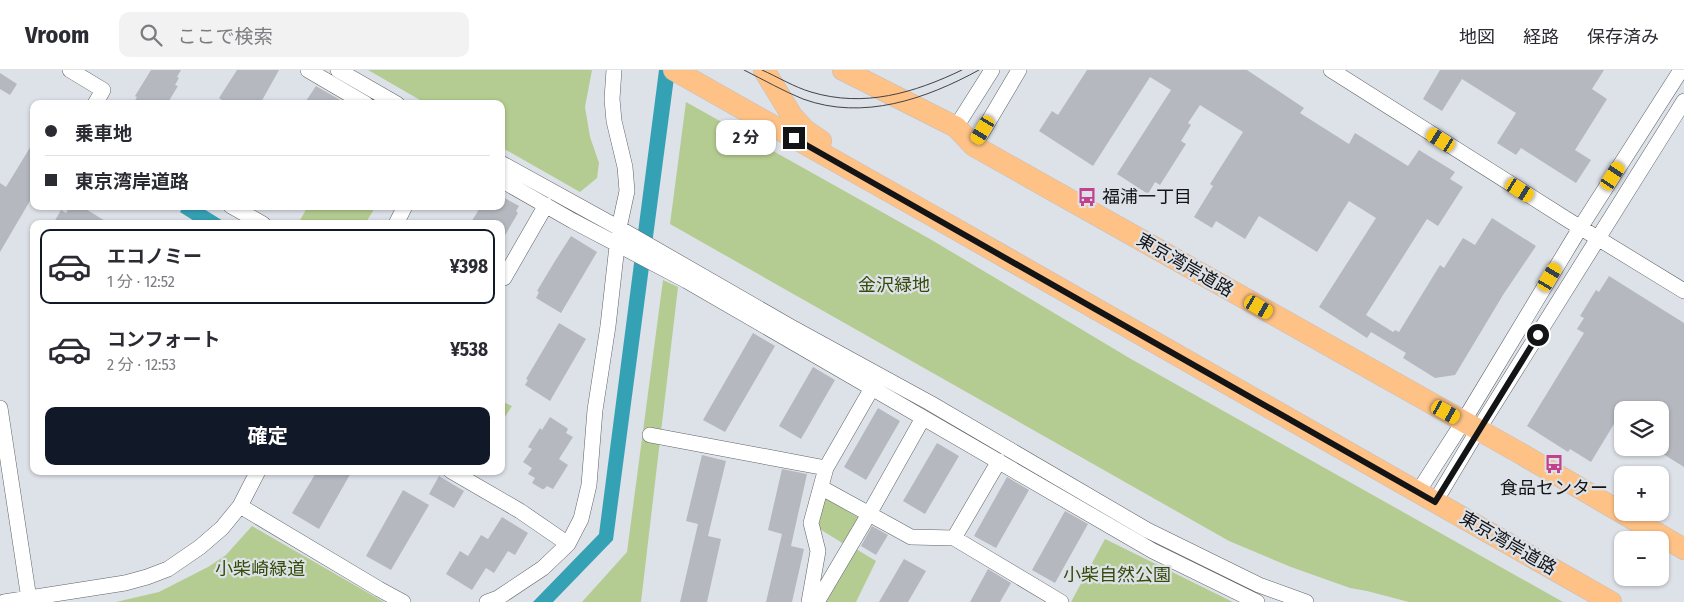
<!DOCTYPE html>
<html lang="ja">
<head>
<meta charset="utf-8">
<style>
  body { margin:0; font-family:"Fira Sans Condensed","Noto Sans JP",sans-serif; background:#f2f2f3; color:#2b2b33; height:100vh; display:flex; flex-direction:column; font-size:19px; white-space:nowrap }
  * { box-sizing:border-box; margin:0 }
  p { font-size:16px; color:#7c7c81 }
  .icon { flex:none; width:28px; height:28px; fill:none; stroke:currentColor; stroke-width:2; stroke-linecap:round; stroke-linejoin:round }
  .map { position:relative; flex:1; overflow:hidden }
  .details { position:absolute; left:30px; top:150px; width:475px; height:255px; display:flex; flex-direction:column; background:#fff; border-radius:10px; box-shadow:0 1px 4px #0004 }
  .details>* { flex:none }
  .banner { position:absolute; left:30px; top:30px; width:475px; height:110px; border-radius:10px; box-shadow:0 1px 4px #0004; display:grid; align-content:center; height:110px; padding:0 15px; background:#fff }
  .tools { position:absolute; left:1614px; top:331px; display:grid; gap:10px }
  .tools a { display:grid; place-items:center; width:55px; height:55px; border-radius:10px; background:#fff; box-shadow:0 1px 4px #0004; font-size:25px }
  .end { position:absolute; width:22px; height:22px; margin:-11px; border:6px solid #131416; background:#fff; box-shadow:0 0 0 2px #fff }
  .from { border-radius:50% }
  .bubble { position:absolute; height:35px; border-radius:10px; background:#fff; box-shadow:0 1px 4px #0004; font-size:16px; font-weight:700; line-height:35px; text-align:center }
  .car { position:absolute; width:15px; height:30px; margin:-15px -8px; border-radius:6px; box-shadow:0 0 4px 1px #0007; background:linear-gradient(#f5c518 24%,#345 0 40%,#f5c518 0 76%,#345 0 86%,#f5c518 0) }
  .banner b { display:flex; align-items:center; gap:18px; height:48px; font-size:19px }
  .banner b+b { border-top:1px solid #e1e1e2 }
  .banner i { width:12px; height:12px; background:#2b2b33 }
  ul { padding:9px 0 0; list-style:none }
  li { display:flex; align-items:center; gap:15px; height:75px; margin:0 10px 8px; padding:0 5px; border:2px solid transparent; border-radius:10px }
  li div { flex:1 }
  li b { display:block; font-size:19px }
  li em { font-style:normal; font-weight:700 }
  li.on { border-color:#111827 }
  li>.icon { width:45px; height:45px; stroke-width:1.5 }
  .action { display:flex; gap:10px; margin-top:auto; padding:10px 15px }
  .action a { flex:1; height:58px; border-radius:10px; background:#111827; color:#fff; font-size:20px; font-weight:700; line-height:58px; text-align:center }
  header { display:flex; align-items:center; gap:30px; box-sizing:border-box; height:70px; padding:0 25px; background:#fff; border-bottom:1px solid #e1e1e2 }
  header strong { font-size:24px }
  nav { display:flex; gap:28px; margin-inline-start:auto; font-size:18px }
  .search { width:350px; height:45px; background:#f2f2f3; display:flex; align-items:center; gap:12px; box-sizing:border-box; padding:0 18px; border-radius:10px; color:#7c7c81; font-size:19px }
  .map>svg:first-child { display:block }
</style>
</head>
<body>
<header>
<strong>Vroom</strong>
<div class="search"><svg class="icon" aria-label="search" viewBox="0 0 24 24"><circle cx="10" cy="10" r="6"/><path d="M15 15l6 6"/></svg>ここで検索</div>
<nav><a>地図</a><a>経路</a><a>保存済み</a></nav>
</header>
<div class="map">
<svg width="1684" height="532" viewBox="0 0 1684 532">
  <rect width="100%" height="100%" fill="#dde1e8"/>
  <path fill="#b4cc91" d="M368 0H592L585 37 590 67 599 93 597 108 580 122 501 77V34H427Z
    M686 32 930 169 1131 289 1563 532H1409L1367 521 1350 518 1291 497 1229 471 670 154Z
    M308 136H376L365 154H298Z
    M663 210 678 217 641 532H582L627 482Z
    M501 331 512 336 501 353Z
    M824 427 859 448 844 474 818 458Z
    M252 456 384 532H116L159 522 208 497 226 485Z
    M1105 469 1233 532H1071Z
    M856 479 876 491 856 532H825Z"/>
  <path fill="#35a1b5" d="M659 0H675L613 470 553 532H533L599 464Z
    M184 136H199L228 154H199L180 142Z"/>
  <path fill="#b5b9bf" d="M151 0H181L177 7 179 8 175 15 178 16 167 34H133L137 27 135 26Z
    M237 0H279L260 34H228L219 28Z
    M1087 0H1247L1304 38 1300 43 1349 74 1355 63 1408 96 1419 80 1455 102 1450 109 1463 117 1438 156 1427 149 1366 245 1393 262 1395 260 1399 262 1440 195 1444 198 1463 168 1475 175 1492 148 1536 176 1503 225 1455 305 1435 308 1403 288 1406 283 1371 262 1367 268 1319 237 1376 148 1349 131 1317 182 1259 146 1245 169 1216 151 1212 158 1194 147 1213 116 1210 114 1243 62 1200 35 1188 53 1191 55 1181 71 1186 74 1160 115 1155 112 1148 124 1117 104 1171 20 1150 7 1093 96 1039 61 1052 41 1058 45Z
    M1440 0H1604L1592 19 1607 29 1575 80 1591 90 1576 113 1521 78 1516 85 1497 73 1516 43 1462 9 1442 41 1423 29Z
    M0 3 17 14 10 25 0 19Z
    M316 16 347 34H304Z
    M34 71V124L0 182V113L6 117Z
    M501 126 519 136 516 141 518 143 501 172V154H470L481 136H501Z
    M70 136H81L110 154H53L61 140 66 143Z
    M571 166 597 182 561 243 536 228 539 222 537 221 555 191Z
    M1609 206 1684 253V397L1660 382V340H1622V359L1614 354 1591 392 1570 379 1568 382 1527 356 1584 263 1577 259 1584 248 1580 246 1596 220 1599 222Z
    M559 253 586 269 550 331 525 315 528 310 526 309Z
    M753 263 775 276 725 362 703 350Z
    M813 297 835 310 801 369 779 356Z
    M878 338 900 351 866 410 844 397Z
    M550 347 567 358 568 359 566 363 573 367 559 389 568 395 553 419 547 416 544 419H542L532 413 535 408 528 404 532 398 523 392 532 379 528 377 540 358 542 360Z
    M937 373 959 386 925 444 903 431Z
    M702 385 726 391 708 466 721 469 707 532H680L698 454 686 451Z
    M782 399 807 404 791 476 804 479 792 532H766L782 464 768 460Z
    M317 401H352L319 459 292 443Z
    M439 406 464 421 454 438 429 424Z
    M1007 407 1029 420 996 478 974 466Z
    M403 420 429 435 391 500 366 486Z
    M1065 441 1088 454 1055 513 1032 500Z
    M502 447 528 463 515 485 508 481 494 503 486 498 472 520 446 504 460 481 468 486 481 465 488 469Z
    M872 456 888 465 876 485 861 476Z
    M904 489 926 501 908 532H879Z
    M988 499 1011 513 1000 532H970Z"/>
  <g fill="none" stroke-linecap="round" stroke-linejoin="round">
    <g stroke="#5f6368" stroke-width="16">
      <path id="minor" d="M70 0 103 20 95 34
        M308 0 366 34
        M338 0 397 34
        M1331 0 1568 150 1684 221
        M956 57 992 0
        M974 76 1019 0
        M501 93 619 158 791 257 930 333 1147 460 1259 515 1306 532
        M501 110 573 151 687 211 1153 481 1257 532
        M231 136 263 154
        M396 154 405 136
        M501 206 504 208 546 135
        M0 338 29 529
        M650 365 826 398
        M451 401 520 441 568 474
        M822 418 911 467 954 468 1061 532
        M1418 422 1463 352 1580 158 1681 0
        M1435 432 1478 360 1684 31
        M240 436 379 519 403 532
        M954 468 999 391
        M4 532 125 513 147 507 168 499 200 477 222 458 240 436 258 401
        M487 532 498 528 543 498 568 474 581 449 589 415 595 340 608 256 619 158 627 121 625 97 614 51 612 29 614 0
        M809 532 818 481 811 453 826 398 872 318
        M817 532 869 444 923 348"/>
    </g>
    <g stroke="#bdbdbe" stroke-width="22">
      <path id="highway" d="M674 0 931 145 1611 532
        M764 0 792 46 805 60 821 71
        M843 0 956 57 974 76 1518 382 1684 479"/>
    </g>
    <use href="#minor" stroke="#fff" stroke-width="15"/>
    <use href="#highway" stroke="#ffc286" stroke-width="21"/>
    <path stroke="#414346" stroke-width="1" d="M744 0C764 10 783 21 803 29 863 51 926 29 979 0
      M762 0C778 7 794 17 811 22 864 38 914 23 962 0"/>
  </g>
  <g fill="none" stroke-linecap="round" stroke-linejoin="round">
    <path stroke="#131416" stroke-width="6" d="M794 68 1435 432 1538 265"/>
  </g>
  <defs>
    <g id="bus-bare" transform="scale(1.5)"><path d="M-5-6H5V4H4V6H2V4H-2V6H-4V4H-5ZM-3.5-4V0h7V-4ZM-3.5 1.2v1.5H-2V1.2ZM2 1.2v1.5H3.5V1.2Z" fill="#c2428d" stroke="#dde1e8" stroke-width="2.5" paint-order="stroke"/></g>
  </defs>
  <g fill-rule="evenodd">
    <use href="#bus-bare" x="1087" y="127"/>
    <use href="#bus-bare" x="1554" y="394"/>
  </g>
  <g text-anchor="middle" stroke-width="4.5" stroke-linejoin="round" paint-order="stroke">
    <g font-size="18" fill="#131416" stroke="#dde1e8" text-anchor="start">
      <text x="1102" y="133">福浦一丁目</text>
      <text x="1554" y="424" text-anchor="middle">食品センター</text>
    </g>
    <g font-size="18" fill="#131416" stroke="#dde1e8">
      <text transform="translate(1185 195) rotate(30)" y="6">東京湾岸道路</text>
      <text transform="translate(1508 473) rotate(30)" y="6">東京湾岸道路</text>
    </g>
    <g font-size="18" fill="#364b07" stroke="#dde1e8">
      <text x="894" y="221">金沢緑地</text>
      <text x="260" y="505">小柴崎緑道</text>
      <text x="1117" y="511">小柴自然公園</text>
    </g>
  </g>
</svg>
<div class="tools">
<a><svg class="icon" aria-label="layers" viewBox="0 0 24 24"><path d="M12 4l9 5-9 5-9-5zM3 14l9 5 9-5"/></svg></a>
<a>+</a>
<a>−</a>
</div>
<i class="end from" style="left:1538px;top:265px"></i>
<i class="end" style="left:794px;top:68px"></i>
<div class="bubble" style="left:716px;top:50px;width:60px">2 分</div>
<i class="car" style="left:983px;top:60px;rotate:211deg"></i>
<i class="car" style="left:1441px;top:70px;rotate:302deg"></i>
<i class="car" style="left:1613px;top:106px;rotate:33deg"></i>
<i class="car" style="left:1520px;top:120px;rotate:122deg"></i>
<i class="car" style="left:1550px;top:207px;rotate:31deg"></i>
<i class="car" style="left:1259px;top:237px;rotate:120deg"></i>
<i class="car" style="left:1446px;top:342px;rotate:119deg"></i>
<div class="banner">
<b><i class="from"></i>乗車地</b>
<b><i></i>東京湾岸道路</b>
</div>
<section class="details">
<ul>
<li class="on"><svg class="icon" aria-label="car" viewBox="0 0 24 24"><path d="M5 17H2v-5l4-1 3-4h7l3 4 3 1v5h-3M9 17h6M6 11h13"/><circle cx="7" cy="17" r="2"/><circle cx="17" cy="17" r="2"/></svg><div><b>エコノミー</b><p>1 分 · 12:52</p></div><em>¥398</em></li>
<li><svg class="icon" aria-label="car" viewBox="0 0 24 24"><path d="M5 17H2v-5l4-1 3-4h7l3 4 3 1v5h-3M9 17h6M6 11h13"/><circle cx="7" cy="17" r="2"/><circle cx="17" cy="17" r="2"/></svg><div><b>コンフォート</b><p>2 分 · 12:53</p></div><em>¥538</em></li>
</ul>
<div class="action"><a>確定</a></div>
</section>
</div>
</body>
</html>
